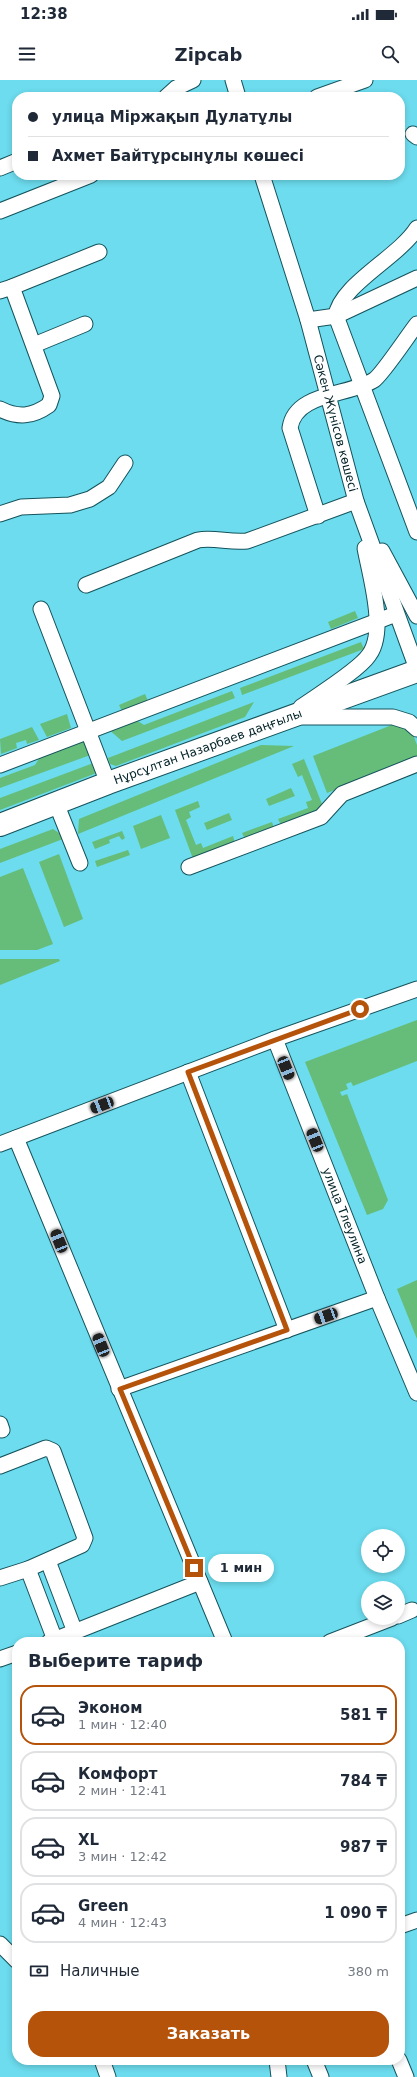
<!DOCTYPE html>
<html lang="ru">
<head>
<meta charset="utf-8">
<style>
  body { margin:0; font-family:"DejaVu Sans",sans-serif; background:#f2f2f3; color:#1f2937; height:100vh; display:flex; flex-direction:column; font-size:15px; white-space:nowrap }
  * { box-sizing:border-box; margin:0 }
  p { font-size:13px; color:#747a83 }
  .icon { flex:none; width:22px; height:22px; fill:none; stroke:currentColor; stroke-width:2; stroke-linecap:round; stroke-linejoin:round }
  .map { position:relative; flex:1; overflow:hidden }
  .drawer { position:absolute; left:12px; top:1557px; width:393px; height:428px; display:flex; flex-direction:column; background:#fff; border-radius:16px; box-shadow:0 2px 6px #0003 }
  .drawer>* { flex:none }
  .top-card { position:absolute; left:12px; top:12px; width:393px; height:88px; border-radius:16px; box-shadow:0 2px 6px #0003; display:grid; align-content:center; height:88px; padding:0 16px; background:#fff }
  .controls { position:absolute; left:361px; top:1449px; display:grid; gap:8px }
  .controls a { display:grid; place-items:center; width:44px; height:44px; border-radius:50%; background:#fff; box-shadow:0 2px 6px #0003; font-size:20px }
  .end { position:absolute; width:18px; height:18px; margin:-9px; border:5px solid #b45309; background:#fff; box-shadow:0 0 0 2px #fff }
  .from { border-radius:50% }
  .bubble { position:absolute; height:28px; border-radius:14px; background:#fff; box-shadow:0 2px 6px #0003; font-size:13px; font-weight:700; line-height:28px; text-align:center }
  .car { position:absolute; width:12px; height:24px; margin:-12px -6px; border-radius:5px; box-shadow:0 0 3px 1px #0007; background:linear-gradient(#222 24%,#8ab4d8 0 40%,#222 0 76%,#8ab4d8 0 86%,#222 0) }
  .top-card b { display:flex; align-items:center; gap:14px; height:38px; font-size:15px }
  .top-card b+b { border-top:1px solid #e0e1e3 }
  .top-card i { width:10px; height:10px; background:#1f2937 }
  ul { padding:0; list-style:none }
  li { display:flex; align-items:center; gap:12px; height:60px; margin:0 8px 6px; padding:0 8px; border:2px solid #e0e1e3; border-radius:16px }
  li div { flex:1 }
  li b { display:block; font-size:15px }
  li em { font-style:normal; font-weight:700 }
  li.active { border-color:#b45309 }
  li>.icon { width:36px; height:36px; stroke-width:1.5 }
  h2 { padding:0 16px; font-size:18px; line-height:48px }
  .pay { display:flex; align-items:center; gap:10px; height:44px; padding:0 16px; font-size:15px }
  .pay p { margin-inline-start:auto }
  .primary-button { display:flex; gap:8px; margin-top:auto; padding:8px 16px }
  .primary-button a { flex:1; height:46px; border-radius:16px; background:#b45309; color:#fff; font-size:16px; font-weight:700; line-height:46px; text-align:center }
  .status { display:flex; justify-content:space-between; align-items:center; height:28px; padding:0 20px; background:#fff; direction:ltr }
  .status svg { height:11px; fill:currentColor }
  header { display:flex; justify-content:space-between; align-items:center; height:52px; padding:0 16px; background:#fff; font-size:18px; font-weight:700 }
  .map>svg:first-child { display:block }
</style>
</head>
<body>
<div class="status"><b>12:38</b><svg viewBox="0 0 49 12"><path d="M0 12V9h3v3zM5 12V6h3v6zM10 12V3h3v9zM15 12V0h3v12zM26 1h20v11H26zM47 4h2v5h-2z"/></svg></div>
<header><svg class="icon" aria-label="menu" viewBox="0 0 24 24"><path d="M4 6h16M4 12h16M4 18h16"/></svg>Zipcab<svg class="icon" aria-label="search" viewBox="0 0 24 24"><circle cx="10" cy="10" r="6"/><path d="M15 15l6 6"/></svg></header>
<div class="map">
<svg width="417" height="1997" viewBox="0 0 417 1997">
  <rect width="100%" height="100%" fill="#6cdcee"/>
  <path fill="#65bd79" d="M355 531 358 538 331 549 328 542Z
    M361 562 364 569 242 615 240 608Z
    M232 611 235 618 122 661 107 648 133 638 144 645Z
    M145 614 148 621 122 631 119 625Z
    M254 622 245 637 116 686 110 684 108 678Z
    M67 634 71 648 47 657 40 644Z
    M407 639 417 665V678L327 713 313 676Z
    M32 647 39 660 27 664 26 660 16 663 17 668 1 674 0 659Z
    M80 660 90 666 93 674 0 708V698L35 685 42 674Z
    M261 665 294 666 78 754 79 739Z
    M304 679 324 729 281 745 278 739 308 728 306 722 312 720 302 695 298 697 292 684Z
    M96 682 98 692 94 694 0 730V718Z
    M291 708 295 716 269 726 266 719Z
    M198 721 200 727 189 732 191 737 186 740 196 765 201 763 203 768 233 756 235 763 193 779 175 730Z
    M229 733 232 740 207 750 204 743Z
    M161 735 170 758 141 769 133 746Z
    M272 742 274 748 245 759 242 753Z
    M53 749 59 753 63 759 0 783V769Z
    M122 751 125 758 122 760 119 756 109 760 110 763 95 769 92 762Z
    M128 770 130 775 97 787 95 781Z
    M59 774 83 839 64 847 39 782Z
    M23 788 53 864 37 870H0V797Z
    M0 879H59L60 881 0 905Z
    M417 940V981L353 1006 351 1002 346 1004 348 1009 340 1012 342 1016 347 1014 388 1120 383 1129 367 1135 305 982Z
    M417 1200V1259L397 1209Z"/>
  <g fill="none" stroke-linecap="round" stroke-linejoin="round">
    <g stroke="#14535c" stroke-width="17">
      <g id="minor">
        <path d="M233 0 238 17"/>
        <path d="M166 17 176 8 193 0"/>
        <path d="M317 17 365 0"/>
        <path d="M413 54 417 57"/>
        <path d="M0 88 17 81"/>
        <path id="s1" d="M262 95 308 240 356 421 417 589"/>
        <path d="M0 131 91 95"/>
        <path d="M417 148C399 177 340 205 336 236L417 452"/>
        <path d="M12 207 99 172"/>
        <path d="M0 211 12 207 52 316 49 325C32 337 18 338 0 329"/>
        <path d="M308 240 336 236 417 198"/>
        <path d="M34 265 85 244"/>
        <path d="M0 434 21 427 70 425 90 419 109 407 125 383"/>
        <path d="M318 436 290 348C295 312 349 316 374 300 382 295 409 254 417 244"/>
        <path d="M382 471 417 536"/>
        <path d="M86 505 198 460C214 457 230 463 247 461L356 421"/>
        <path d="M41 529 108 703"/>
        <path d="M301 627C318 615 359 590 369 575 387 551 370 496 365 468"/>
        <path d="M303 637H393L409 642 417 649"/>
        <path d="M0 685 396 534"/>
        <path d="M56 723 80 783"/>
        <path d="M189 787 321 737 342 714 417 684"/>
        <path id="s2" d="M275 959 377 1218 417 1313"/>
        <path d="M188 992 287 1250"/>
        <path d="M16 1058 225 1562"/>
        <path d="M0 1064 275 959 417 909"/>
        <path d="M119 1309 377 1218"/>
        <path d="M0 1344 2 1350"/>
        <path d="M0 1386 46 1368 53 1371 85 1458 82 1465 28 1489 55 1560"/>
        <path d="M48 1481 75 1552"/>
        <path d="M0 1498 28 1489"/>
        <path d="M398 1536 412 1530"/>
        <path d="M49 1562 200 1502"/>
        <path d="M330 1562 392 1538"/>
        <path d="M0 1579 17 1573"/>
        <path d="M400 1846 417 1840"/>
        <path d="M0 1864 17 1881"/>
        <path d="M102 1980 108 1997"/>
        <path d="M277 1980 279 1997"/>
        <path d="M314 1980 321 1997"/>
        <path d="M399 1980 406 1997"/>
      </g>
    </g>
    <g stroke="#14535c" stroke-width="24">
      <g id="highway">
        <path id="s3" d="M0 745 108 703 417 591"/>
      </g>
    </g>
    <use href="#minor" stroke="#fff" stroke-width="15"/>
    <use href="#highway" stroke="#fff" stroke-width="22"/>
  </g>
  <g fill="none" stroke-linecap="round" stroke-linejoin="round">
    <path stroke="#b45309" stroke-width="5" d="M194 1488 120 1309 287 1250 188 992 360 929"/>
  </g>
  <g text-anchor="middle" stroke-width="3" stroke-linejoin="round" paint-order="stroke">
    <g font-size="12" fill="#002228" stroke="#c2f4fd">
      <text dy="4" stroke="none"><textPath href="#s1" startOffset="259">Сәкен Жүнісов көшесі</textPath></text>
      <text dy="4" stroke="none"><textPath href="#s3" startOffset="222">Нұрсұлтан Назарбаев даңғылы</textPath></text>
      <text dy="4" stroke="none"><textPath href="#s2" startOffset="190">улица Тлеулина</textPath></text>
    </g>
  </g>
</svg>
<div class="controls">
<a><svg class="icon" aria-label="locate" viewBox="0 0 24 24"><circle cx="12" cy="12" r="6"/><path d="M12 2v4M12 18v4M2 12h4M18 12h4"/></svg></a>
<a><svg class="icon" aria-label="layers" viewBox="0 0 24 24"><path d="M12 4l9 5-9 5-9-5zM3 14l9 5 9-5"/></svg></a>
</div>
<i class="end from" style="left:360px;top:929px"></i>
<i class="end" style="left:194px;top:1488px"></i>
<div class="bubble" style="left:208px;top:1474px;width:66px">1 мин</div>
<i class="car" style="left:286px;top:988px;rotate:158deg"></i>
<i class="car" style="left:102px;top:1025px;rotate:249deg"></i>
<i class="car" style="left:315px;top:1060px;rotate:338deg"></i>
<i class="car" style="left:59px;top:1161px;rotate:338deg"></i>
<i class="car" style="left:326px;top:1236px;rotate:250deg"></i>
<i class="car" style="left:101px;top:1265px;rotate:338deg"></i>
<div class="top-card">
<b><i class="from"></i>улица Міржақып Дулатұлы</b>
<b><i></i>Ахмет Байтұрсынұлы көшесі</b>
</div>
<section class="drawer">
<h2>Выберите тариф</h2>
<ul>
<li class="active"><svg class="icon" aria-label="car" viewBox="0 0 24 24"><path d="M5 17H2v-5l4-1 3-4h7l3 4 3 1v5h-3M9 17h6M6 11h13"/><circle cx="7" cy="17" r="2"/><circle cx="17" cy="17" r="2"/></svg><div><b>Эконом</b><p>1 мин · 12:40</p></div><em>581 ₸</em></li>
<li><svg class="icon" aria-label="car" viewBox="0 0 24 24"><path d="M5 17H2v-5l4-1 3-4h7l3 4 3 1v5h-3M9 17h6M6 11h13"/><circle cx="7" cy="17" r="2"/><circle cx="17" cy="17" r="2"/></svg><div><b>Комфорт</b><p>2 мин · 12:41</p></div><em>784 ₸</em></li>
<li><svg class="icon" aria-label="car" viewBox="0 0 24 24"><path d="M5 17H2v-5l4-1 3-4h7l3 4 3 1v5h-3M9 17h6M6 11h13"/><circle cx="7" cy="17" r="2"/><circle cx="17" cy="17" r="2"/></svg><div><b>XL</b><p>3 мин · 12:42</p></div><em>987 ₸</em></li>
<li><svg class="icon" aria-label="car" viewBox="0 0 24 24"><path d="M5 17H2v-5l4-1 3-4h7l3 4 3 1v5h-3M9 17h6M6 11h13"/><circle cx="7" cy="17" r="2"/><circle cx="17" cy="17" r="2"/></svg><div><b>Green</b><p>4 мин · 12:43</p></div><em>1 090 ₸</em></li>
</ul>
<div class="pay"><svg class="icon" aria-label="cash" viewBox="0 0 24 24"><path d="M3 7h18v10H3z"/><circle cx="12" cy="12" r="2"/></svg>Наличные<p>380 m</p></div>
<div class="primary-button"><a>Заказать</a></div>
</section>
</div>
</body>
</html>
